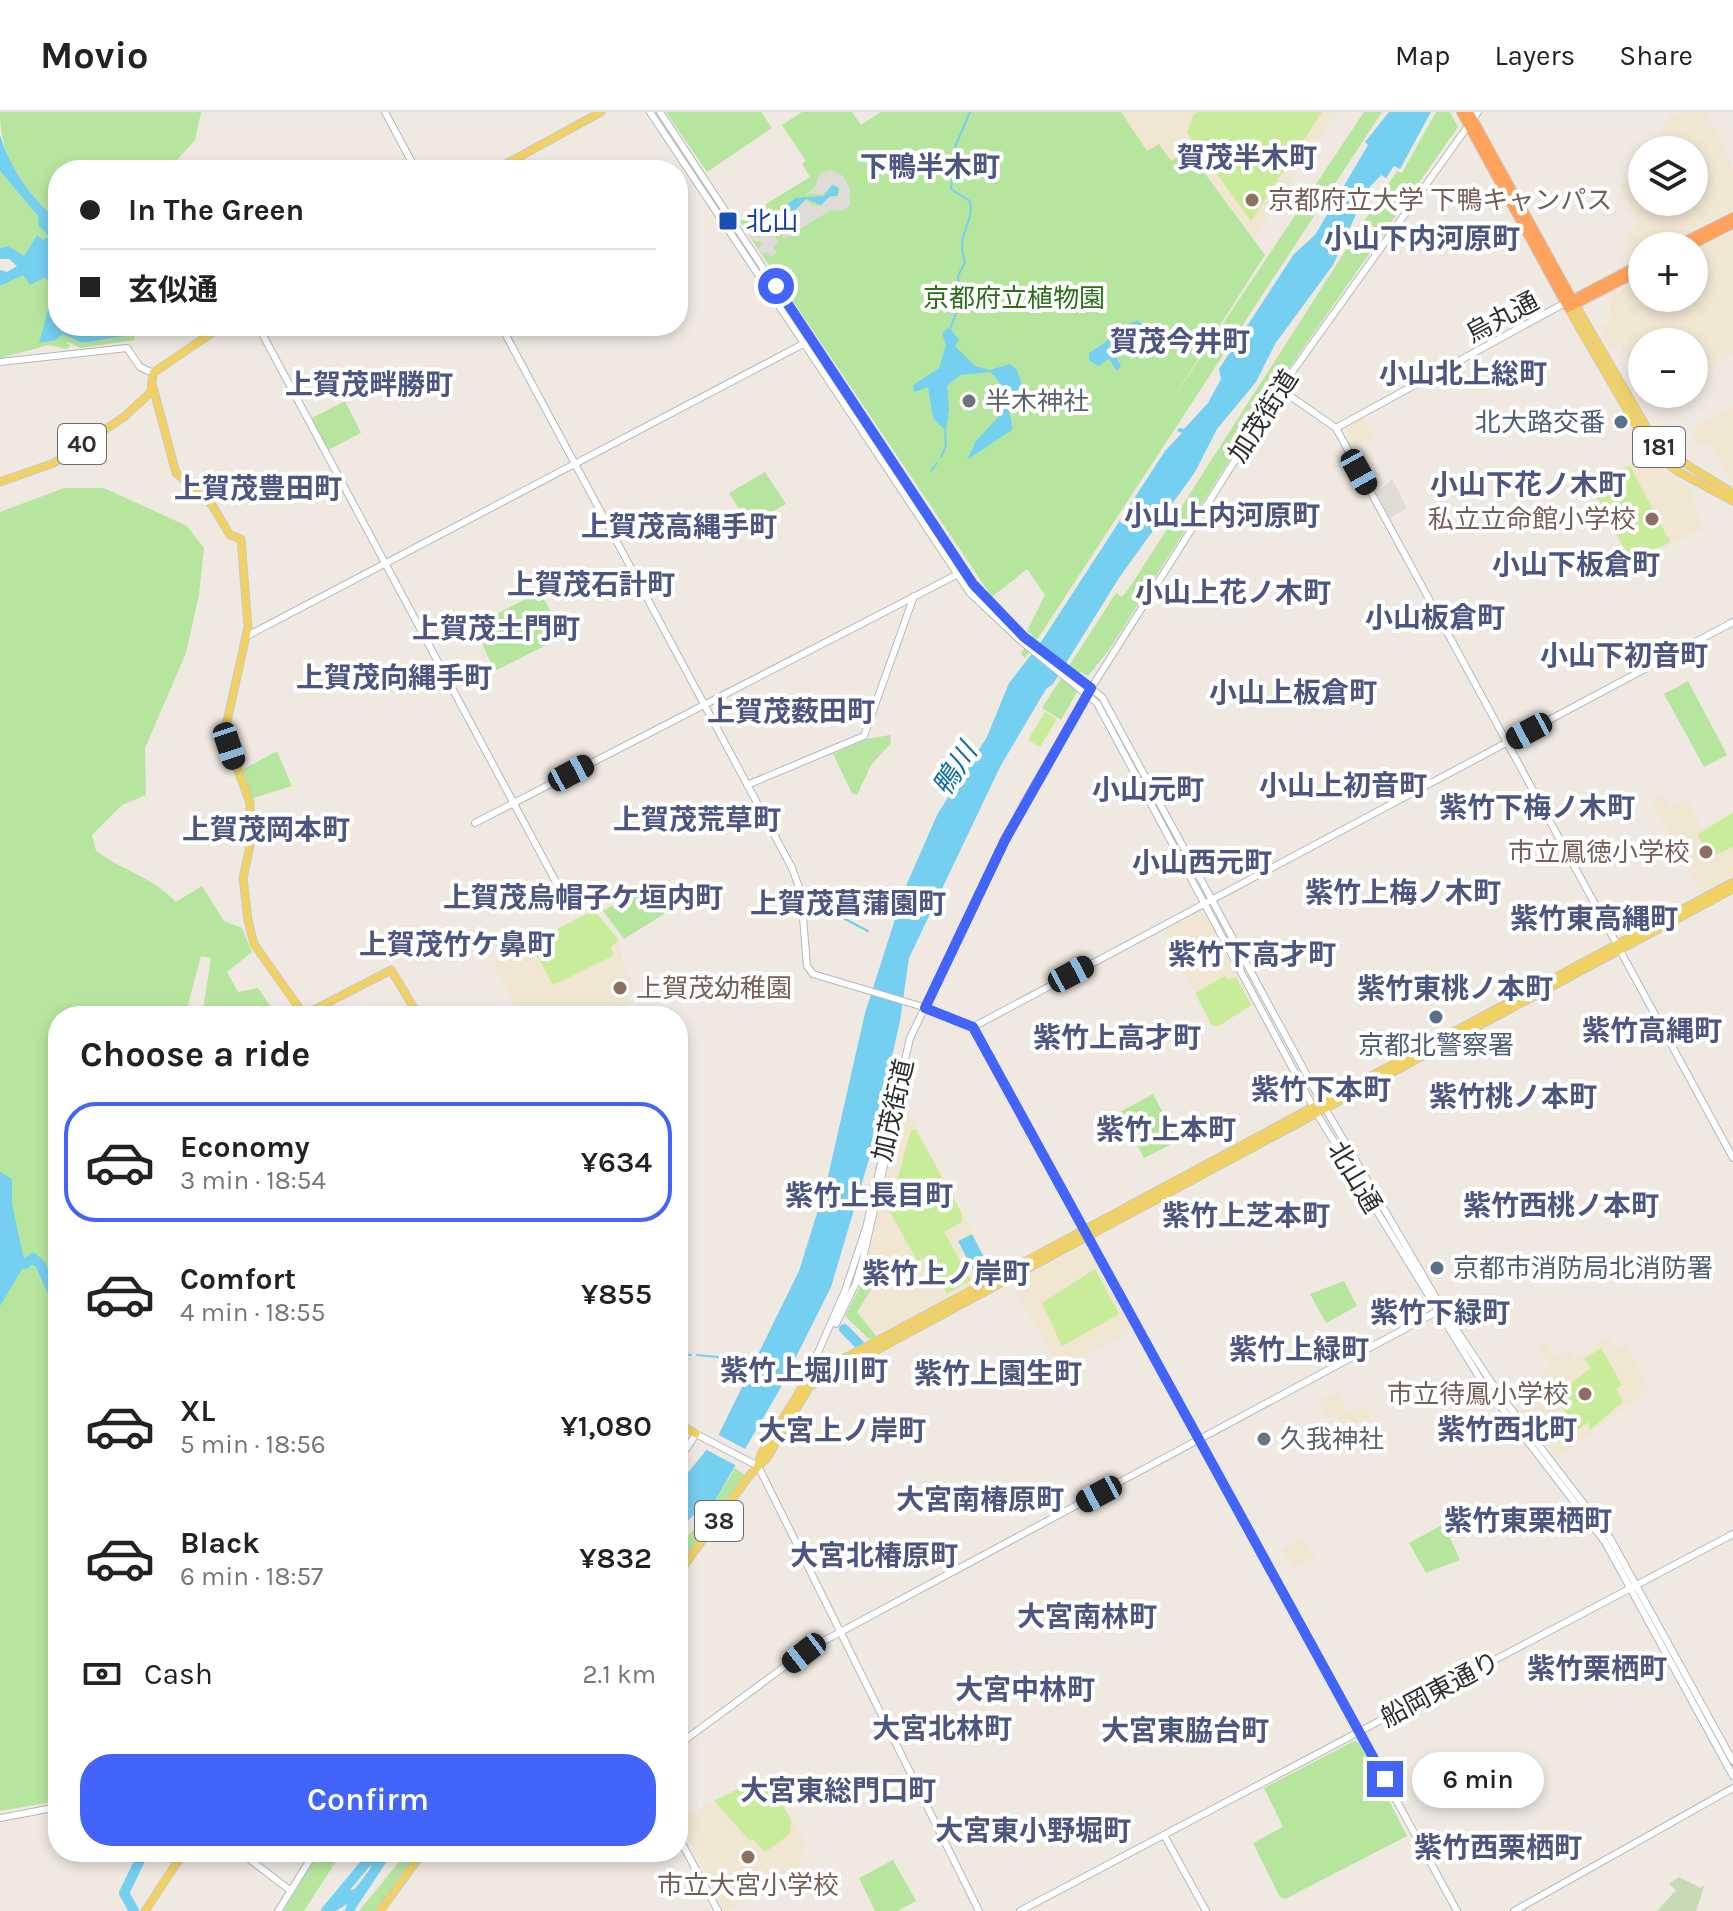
<!DOCTYPE html>
<html lang="en">
<head>
<meta charset="utf-8">
<style>
  body { margin:0; font-family:Karla,"Noto Sans JP",sans-serif; background:#f6f6f6; color:#222; height:100vh; display:flex; flex-direction:column; font-size:30px; white-space:nowrap }
  * { box-sizing:border-box; margin:0 }
  p { font-size:26px; color:#767676 }
  .icon { flex:none; width:44px; height:44px; fill:none; stroke:currentColor; stroke-width:2; stroke-linecap:round; stroke-linejoin:round }
  .map { position:relative; flex:1; overflow:hidden }
  .panel { position:absolute; left:48px; top:894px; width:640px; height:856px; display:flex; flex-direction:column; background:#fff; border-radius:32px; box-shadow:0 4px 12px #0003 }
  .panel>* { flex:none }
  .top-card { position:absolute; left:48px; top:48px; width:640px; height:176px; border-radius:32px; box-shadow:0 4px 12px #0003; display:grid; align-content:center; height:176px; padding:0 32px; background:#fff }
  .tools { position:absolute; left:1628px; top:24px; display:grid; gap:16px }
  .tools a { display:grid; place-items:center; width:80px; height:80px; border-radius:50%; background:#fff; box-shadow:0 4px 12px #0003; font-size:40px }
  .end { position:absolute; width:36px; height:36px; margin:-18px; border:10px solid #4264fb; background:#fff; box-shadow:0 0 0 4px #fff }
  .from { border-radius:50% }
  .bubble { position:absolute; height:56px; border-radius:28px; background:#fff; box-shadow:0 4px 12px #0003; font-size:26px; font-weight:600; line-height:56px; text-align:center }
  .car { position:absolute; width:24px; height:48px; margin:-24px -12px; border-radius:10px; box-shadow:0 0 6px 2px #0007; background:linear-gradient(#222 24%,#8ab4d8 0 40%,#222 0 76%,#8ab4d8 0 86%,#222 0) }
  .top-card b { display:flex; align-items:center; gap:28px; height:76px; font-size:30px }
  .top-card b+b { border-top:2px solid #e0e0e0 }
  .top-card i { width:20px; height:20px; background:#222 }
  ul { padding:0; list-style:none }
  li { display:flex; align-items:center; gap:24px; height:120px; margin:0 16px 12px; padding:0 16px; border:4px solid transparent; border-radius:32px }
  li div { flex:1 }
  li b { display:block; font-size:30px }
  li em { font-style:normal; font-weight:600 }
  li.on { border-color:#4264fb }
  li>.icon { width:72px; height:72px; stroke-width:1.5 }
  h2 { padding:0 32px; font-size:36px; line-height:96px }
  .pay { display:flex; align-items:center; gap:20px; height:88px; padding:0 32px; font-size:30px }
  .pay p { margin-inline-start:auto }
  .action { display:flex; gap:16px; margin-top:auto; padding:16px 32px }
  .action a { flex:1; height:92px; border-radius:32px; background:#4264fb; color:#fff; font-size:32px; font-weight:600; line-height:92px; text-align:center }
  header { display:flex; align-items:center; gap:48px; box-sizing:border-box; height:112px; padding:0 40px; background:#fff; border-bottom:2px solid #e0e0e0 }
  header strong { font-size:38px }
  nav { display:flex; gap:44px; margin-inline-start:auto; font-size:28px }
  .map>svg:first-child { display:block }
</style>
</head>
<body>
<header>
<strong>Movio</strong>
<nav><a>Map</a><a>Layers</a><a>Share</a></nav>
</header>
<div class="map">
<svg width="1733" height="1799" viewBox="0 0 1733 1799">
  <rect width="100%" height="100%" fill="#efe9e1"/>
  <path fill="#f0e6d1" d="M1121 0H1337L1254 127 1189 40 1171 49 1146 40Z
    M1706 0 1733 56V97L1662 134H1642V144L1634 148 1624 124 1633 118 1636 109 1620 73 1642 59V90H1694V38H1660V19L1671 2Z
    M1733 119V241L1694 268V230H1642V271L1620 232 1611 237 1600 217 1609 210 1612 182 1642 166V186H1694V139Z
    M1733 295V367L1731 368 1710 332 1700 335 1691 318Z
    M1364 306 1373 324 1351 335 1345 316Z
    M1645 345 1689 375 1702 417 1632 452 1587 372Z
    M1664 682 1672 695 1687 687 1702 717 1733 700V762L1700 780 1652 690Z
    M594 797 619 828 624 856 635 875 626 882 630 891 606 904H521L493 852Z
    M1199 800 1204 801 1253 893 1216 916 1163 821Z
    M904 991 994 1160 876 1224 857 1200 873 1173 865 1157Z
    M1083 1134 1089 1135 1132 1215 1131 1219 1059 1256 1012 1172Z
    M1608 1224 1615 1237 1626 1232 1648 1277 1557 1347 1520 1298 1533 1287 1524 1276 1552 1254 1539 1237 1545 1232 1556 1247 1568 1239 1575 1248Z
    M1337 1280 1348 1301 1364 1293 1371 1305 1350 1314 1355 1328 1347 1331 1336 1302 1326 1307 1320 1288Z
    M1301 1428 1316 1445 1293 1456 1282 1437Z
    M748 1671 773 1674 798 1718 804 1728 799 1762 724 1799 678 1708Z"/>
  <path fill="#b6e59e" d="M0 0H201L195 28 168 58H58V110C24 78 0 49 0 0Z
    M666 0H761L772 16 707 60Z
    M802 0H852L861 13 881 0H1121L1147 39 1159 32 1171 49 1189 40 1265 143 1168 294 1364 0H1382L1025 546 1021 542 1032 523 1027 519 1045 483 1027 457 992 485 740 110 749 104 754 111 761 107 763 94 810 65 802 52 806 49 782 13Z
    M1436 0H1450L1458 15 1276 275 1109 538 1088 564 1081 560 1071 574 1077 580 1061 608 1042 596 1116 481 1122 485 1130 475 1376 91 1397 59 1402 61Z
    M0 59 38 104 49 124 43 128 37 124 24 144 8 134 0 136Z
    M23 162 46 165 49 171 58 168C58 186 42 209 40 231L62 222 82 231 131 223 126 214H133L135 228 80 236 66 229 70 234 67 237 49 233 0 246V174Z
    M345 289 361 321 328 338 310 307Z
    M765 360 786 392 749 413 729 381Z
    M64 376H104L187 414 204 436 199 483 186 541 145 636 146 683 122 693 92 723 96 739C124 759 152 765 176 790L202 774 224 809 242 816 252 840 227 860 238 880 258 876 277 904H202L211 846 201 844 185 904H58V1689L0 1699V400Z
    M540 480 564 524 497 558 493 556 474 513Z
    M1688 569 1727 643 1704 655 1664 582Z
    M890 623 891 631 871 653 857 683 852 681 833 642 867 627Z
    M277 639 292 674 250 687 240 659Z
    M649 773 664 802 624 827 603 799Z
    M1153 982 1178 1029 1144 1046 1120 1000Z
    M867 1161 874 1173 857 1200 876 1224 869 1227 845 1204Z
    M1344 1169 1357 1194 1326 1211 1310 1182Z
    M735 1356 746 1364 678 1459V1435L706 1404Z
    M1444 1412 1460 1448 1426 1461 1409 1431Z
    M1354 1629 1359 1630 1407 1724 1285 1787 1280 1785 1253 1731 1283 1715 1264 1676Z
    M319 1740H342L304 1799H283Z
    M407 1740H417L376 1799H359Z
    M893 1748 916 1789 897 1799H875L859 1766Z"/>
  <path fill="#c8d9b8" d="M1679 1765 1701 1776 1705 1772 1696 1799H1657L1676 1778 1669 1772Z"/>
  <path fill="#c9ec9a" d="M1198 0H1322L1251 109 1187 21 1193 3Z
    M1630 354 1670 430 1631 449 1589 371Z
    M1045 600 1057 607 1040 635 1028 628Z
    M1733 701V735L1708 747 1698 722Z
    M594 798 619 828 611 835 613 844 553 873 534 838 551 829 548 822Z
    M1225 864 1227 868 1236 865 1251 893 1219 914H1212L1195 881Z
    M911 1018H916L962 1102V1110L944 1120 971 1168 947 1182 927 1145 917 1149 889 1098Z
    M1095 1157 1119 1202 1062 1234 1042 1191Z
    M1601 1236 1622 1273 1616 1277 1623 1290 1590 1318 1588 1310 1579 1317 1553 1285 1591 1256 1584 1247Z
    M748 1672 775 1681 791 1707 790 1722 765 1740 753 1727 750 1729 714 1689Z"/>
  <path fill="#dfdcd8" d="M831 58 843 64 850 76V93L842 99 831 98 784 127 771 107 776 111 782 107V102L788 97 794 100 806 87 812 93 821 94 827 86 838 84 840 77 834 72 823 82H806L815 75 820 61Z
    M761 107 779 130 773 135 777 141 771 145 767 140 763 142 759 137 762 131 753 128 747 120 748 110 751 108 754 112Z
    M1392 367 1407 396 1389 407 1377 382Z"/>
  <path fill="#75cff0" d="M1389 0H1431L1400 57 1394 54 1386 66 1381 63 1367 78 1333 153 1275 232 1256 270 1217 317 1195 360 1119 466 1053 572 1046 577 1000 655 909 846 900 909 869 1047 831 1175 780 1277 706 1404 698 1398 678 1420V1367L685 1364 718 1324 799 1159 827 1069 865 901 905 776 938 701 987 625 1009 571 1041 530 1165 339 1182 321 1177 319 1179 316 1184 317 1208 291 1221 267 1219 257 1294 142 1315 123 1368 33 1365 30Z
    M0 23C12 61 30 83 58 110V168L49 171 45 165 30 173 23 163 0 174V158L7 160 17 154 9 147H0V136L8 134 24 144 37 123 43 128 49 124 39 114 38 104 0 59Z
    M832 73 839 76 837 84H830L821 93 806 87 793 100 788 97 777 110 773 100 778 101 795 86 824 84Z
    M49 180H58V214H126L131 223 82 231 62 222 56 228 39 231 50 191Z
    M1138 208 1158 233 1148 235 1141 228 1127 225 1118 231 1116 245 1121 254 1117 259 1109 247 1098 254 1089 248V241L1107 229 1110 220Z
    M949 215 959 228 955 234 975 254 990 258 1010 252 1017 258 1022 273C999 300 1012 294 1012 318L967 348 976 329 1004 299C1003 282 1005 273 990 260L960 263 947 274 949 297 946 319 933 306 928 275 914 280 913 273 939 256 946 233 942 222Z
    M0 1060 12 1067V1092L25 1152 0 1194Z
    M972 1122 991 1159 977 1166 958 1129Z
    M375 1740H393L354 1799H345L347 1792 336 1799H324L341 1780 355 1777 370 1757Z"/>
  <path fill="#efe9e1" d="M715 1321 749 1339 739 1355 703 1336Z"/>
  <g fill="none" stroke-linecap="round" stroke-linejoin="round">
    <path stroke="#75cff0" stroke-width="2" d="M951 215 961 186 958 164 965 150C955 121 975 112 970 89L951 77 955 35 970 0
      M941 345 946 334 945 319
      M931 359 937 351
      M841 805 868 819
      M678 1241 691 1243
      M697 1243 738 1247"/>
    <path stroke="#75cff0" stroke-width="10" d="M25 1152 33 1146 40 1152 58 1192
      M844 1217 859 1232
      M134 1799 124 1781 144 1740
      M326 1799 375 1740"/>
    <g stroke="#b4b7c1" stroke-width="8">
      <path id="minor" d="M385 0 416 58
        M650 0 970 481 1021 529 1097 591 1317 1002 1482 1270 1605 1430 1733 1664
        M660 0 963 459 992 495 1024 525 1102 585 1322 991 1442 1196 1495 1276 1610 1426 1733 1649
        M258 214 557 772
        M501 214 792 756 801 781 807 854 813 862 920 894 973 915 1457 1799
        M0 250 127 236 140 255 153 261
        M1280 277 1336 316 1733 1046
        M1336 316 1565 191
        M247 524 807 230
        M747 673 864 624 914 484
        M475 711 960 461
        M973 915 1733 510
        M836 1212 856 1171 863 1147 902 973
        M825 1266 816 1245 845 1179 866 1116 910 926 1025 689 1085 586 1280 277 1478 0
        M678 1349 696 1322 758 1354 979 1799
        M678 1633 807 1538 1438 1199
        M0 1706 58 1695
        M1164 1723 1206 1799
        M678 1724 718 1799
        M240 1740 291 1779
        M278 1799 315 1740
        M1020 1799 1733 1422
        M1514 1799 1733 1676"/>
    </g>
    <g stroke="#c9c9c9" stroke-width="9">
      <path id="major" d="M495 58 601 0
        M1575 192 1658 335 1733 381
        M1568 196 1651 339 1677 359 1733 389
        M153 275 176 361 212 393 230 423 241 427 248 515 226 614 229 634 250 691V734L243 766 248 808 254 832 304 903 391 858 419 904
        M0 370 54 351 124 305 151 280 153 261 222 214
        M678 1311 696 1322
        M758 1353 761 1342 804 1272 817 1261 1733 770
        M678 1462 749 1364 767 1346 810 1274 1733 777
        M145 1799 184 1740
        M380 1799 423 1740"/>
    </g>
    <g stroke="#c9c9c9" stroke-width="10">
      <path id="highway" d="M1461 0 1568 196 1642 158
        M1469 0 1575 192
        M1675 134 1733 105
        M1690 134 1733 112
        M1568 190 1642 151"/>
    </g>
    <use href="#minor" stroke="#fff" stroke-width="6"/>
    <use href="#major" stroke="#f2d163" stroke-width="7"/>
    <use href="#highway" stroke="#ffa35c" stroke-width="8"/>
  </g>
  <g fill="none" stroke-linecap="round" stroke-linejoin="round">
    <path stroke="#4264fb" stroke-width="10" d="M776 174 973 472 1024 525 1091 576 1005 728 925 896 973 915 1385 1667"/>
  </g>
  <g fill="#8d6e63" stroke="#fff" stroke-width="3">
    <circle cx="1252" cy="88" r="8"/>
    <circle cx="1652" cy="407" r="8"/>
    <circle cx="1706" cy="740" r="8"/>
    <circle cx="620" cy="876" r="8"/>
    <circle cx="1585" cy="1282" r="8"/>
    <circle cx="748" cy="1745" r="8"/>
  </g>
  <rect fill="#1a4fb4" stroke="#fff" stroke-width="3" x="718" y="99" width="20" height="20" rx="4"/>
  <g fill="#6b7280" stroke="#fff" stroke-width="3">
    <circle cx="969" cy="289" r="8"/>
    <circle cx="1264" cy="1327" r="8"/>
  </g>
  <g fill="#5c6f8a" stroke="#fff" stroke-width="3">
    <circle cx="1621" cy="310" r="8"/>
    <circle cx="1436" cy="905" r="8"/>
    <circle cx="1437" cy="1156" r="8"/>
  </g>
  <g text-anchor="middle" stroke-width="8" stroke-linejoin="round" paint-order="stroke">
    <g fill="#fff" stroke="#6d6d6d" stroke-width="2">
      <rect x="58" y="312" width="48" height="40" rx="6"/>
      <rect x="1633" y="315" width="52" height="40" rx="6"/>
      <rect x="695" y="1389" width="48" height="40" rx="6"/>
    </g>
    <g font-size="24" font-weight="bold" fill="#2e2e2e">
      <text x="82" y="340">40</text>
      <text x="1659" y="343">181</text>
      <text x="719" y="1417">38</text>
    </g>
    <g font-size="26" fill="#785e54" stroke="#fff" text-anchor="end">
      <text x="1268" y="97" text-anchor="start">京都府立大学 下鴨キャンパス</text>
      <text x="1636" y="416">私立立命館小学校</text>
      <text x="1690" y="749">市立鳳徳小学校</text>
      <text x="636" y="885" text-anchor="start">上賀茂幼稚園</text>
      <text x="1569" y="1291">市立待鳳小学校</text>
      <text x="748" y="1782" text-anchor="middle">市立大宮小学校</text>
    </g>
    <g font-size="26" fill="#164399" stroke="#fff" text-anchor="start">
      <text x="746" y="118">北山</text>
    </g>
    <g font-size="26" fill="#2c6e1b" stroke="#fff">
      <text x="1014" y="195">京都府立植物園</text>
    </g>
    <g font-size="26" fill="#2e2e2e" stroke="#fff">
      <text transform="translate(1502 205) rotate(-28)" y="9">烏丸通</text>
      <text transform="translate(1263 304) rotate(-57)" y="9">加茂街道</text>
      <text transform="translate(893 998) rotate(-77)" y="9">加茂街道</text>
      <text transform="translate(1355 1065) rotate(59)" y="9">北山通</text>
      <text transform="translate(1440 1577) rotate(-28)" y="9">船岡東通り</text>
    </g>
    <g font-size="26" fill="#5b616d" stroke="#fff" text-anchor="start">
      <text x="985" y="298">半木神社</text>
      <text x="1280" y="1336">久我神社</text>
    </g>
    <g font-size="26" fill="#4e5e75" stroke="#fff" text-anchor="end">
      <text x="1605" y="319">北大路交番</text>
      <text x="1436" y="942" text-anchor="middle">京都北警察署</text>
      <text x="1453" y="1165" text-anchor="start">京都市消防局北消防署</text>
    </g>
    <g font-size="28" font-weight="bold" fill="#4d5680" stroke="#fff">
      <text x="1247" y="55">賀茂半木町</text>
      <text x="930" y="64">下鴨半木町</text>
      <text x="1422" y="136">小山下内河原町</text>
      <text x="1180" y="239">賀茂今井町</text>
      <text x="1463" y="271">小山北上総町</text>
      <text x="369" y="282">上賀茂畔勝町</text>
      <text x="1528" y="382">小山下花ノ木町</text>
      <text x="258" y="386">上賀茂豊田町</text>
      <text x="1222" y="413">小山上内河原町</text>
      <text x="679" y="424">上賀茂高縄手町</text>
      <text x="1576" y="462">小山下板倉町</text>
      <text x="591" y="482">上賀茂石計町</text>
      <text x="1233" y="490">小山上花ノ木町</text>
      <text x="1435" y="515">小山板倉町</text>
      <text x="496" y="526">上賀茂土門町</text>
      <text x="1624" y="553">小山下初音町</text>
      <text x="394" y="575">上賀茂向縄手町</text>
      <text x="1293" y="590">小山上板倉町</text>
      <text x="791" y="609">上賀茂薮田町</text>
      <text x="1343" y="683">小山上初音町</text>
      <text x="1148" y="687">小山元町</text>
      <text x="1537" y="705">紫竹下梅ノ木町</text>
      <text x="697" y="717">上賀茂荒草町</text>
      <text x="266" y="727">上賀茂岡本町</text>
      <text x="1202" y="760">小山西元町</text>
      <text x="1403" y="790">紫竹上梅ノ木町</text>
      <text x="583" y="795">上賀茂烏帽子ケ垣内町</text>
      <text x="848" y="801">上賀茂菖蒲園町</text>
      <text x="1594" y="816">紫竹東高縄町</text>
      <text x="457" y="842">上賀茂竹ケ鼻町</text>
      <text x="1252" y="852">紫竹下高才町</text>
      <text x="1455" y="886">紫竹東桃ノ本町</text>
      <text x="1652" y="928">紫竹高縄町</text>
      <text x="1117" y="935">紫竹上高才町</text>
      <text x="1321" y="987">紫竹下本町</text>
      <text x="1513" y="994">紫竹桃ノ本町</text>
      <text x="1166" y="1027">紫竹上本町</text>
      <text x="869" y="1093">紫竹上長目町</text>
      <text x="1561" y="1103">紫竹西桃ノ本町</text>
      <text x="1246" y="1113">紫竹上芝本町</text>
      <text x="946" y="1171">紫竹上ノ岸町</text>
      <text x="1440" y="1210">紫竹下緑町</text>
      <text x="1299" y="1247">紫竹上緑町</text>
      <text x="804" y="1268">紫竹上堀川町</text>
      <text x="998" y="1271">紫竹上園生町</text>
      <text x="1507" y="1327">紫竹西北町</text>
      <text x="842" y="1328">大宮上ノ岸町</text>
      <text x="980" y="1397">大宮南椿原町</text>
      <text x="1528" y="1418">紫竹東栗栖町</text>
      <text x="874" y="1453">大宮北椿原町</text>
      <text x="1087" y="1514">大宮南林町</text>
      <text x="1597" y="1566">紫竹栗栖町</text>
      <text x="1025" y="1587">大宮中林町</text>
      <text x="942" y="1626">大宮北林町</text>
      <text x="1185" y="1628">大宮東脇台町</text>
      <text x="838" y="1688">大宮東総門口町</text>
      <text x="1033" y="1728">大宮東小野堀町</text>
      <text x="1498" y="1745">紫竹西栗栖町</text>
    </g>
    <g font-size="28" font-style="italic" fill="#0d6fa3" stroke="#fff">
      <text transform="translate(954 657) rotate(-57)" y="10">鴨川</text>
    </g>
  </g>
</svg>
<div class="tools">
<a><svg class="icon" aria-label="layers" viewBox="0 0 24 24"><path d="M12 4l9 5-9 5-9-5zM3 14l9 5 9-5"/></svg></a>
<a>+</a>
<a>−</a>
</div>
<i class="end from" style="left:776px;top:174px"></i>
<i class="end" style="left:1385px;top:1667px"></i>
<div class="bubble" style="left:1412px;top:1640px;width:132px">6 min</div>
<i class="car" style="left:1359px;top:360px;rotate:151deg"></i>
<i class="car" style="left:1529px;top:619px;rotate:242deg"></i>
<i class="car" style="left:229px;top:634px;rotate:162deg"></i>
<i class="car" style="left:571px;top:661px;rotate:62deg"></i>
<i class="car" style="left:1071px;top:862px;rotate:62deg"></i>
<i class="car" style="left:1099px;top:1382px;rotate:242deg"></i>
<i class="car" style="left:804px;top:1541px;rotate:232deg"></i>
<div class="top-card">
<b><i class="from"></i>In The Green</b>
<b><i></i>玄似通</b>
</div>
<section class="panel">
<h2>Choose a ride</h2>
<ul>
<li class="on"><svg class="icon" aria-label="car" viewBox="0 0 24 24"><path d="M5 17H2v-5l4-1 3-4h7l3 4 3 1v5h-3M9 17h6M6 11h13"/><circle cx="7" cy="17" r="2"/><circle cx="17" cy="17" r="2"/></svg><div><b>Economy</b><p>3 min · 18:54</p></div><em>¥634</em></li>
<li><svg class="icon" aria-label="car" viewBox="0 0 24 24"><path d="M5 17H2v-5l4-1 3-4h7l3 4 3 1v5h-3M9 17h6M6 11h13"/><circle cx="7" cy="17" r="2"/><circle cx="17" cy="17" r="2"/></svg><div><b>Comfort</b><p>4 min · 18:55</p></div><em>¥855</em></li>
<li><svg class="icon" aria-label="car" viewBox="0 0 24 24"><path d="M5 17H2v-5l4-1 3-4h7l3 4 3 1v5h-3M9 17h6M6 11h13"/><circle cx="7" cy="17" r="2"/><circle cx="17" cy="17" r="2"/></svg><div><b>XL</b><p>5 min · 18:56</p></div><em>¥1,080</em></li>
<li><svg class="icon" aria-label="car" viewBox="0 0 24 24"><path d="M5 17H2v-5l4-1 3-4h7l3 4 3 1v5h-3M9 17h6M6 11h13"/><circle cx="7" cy="17" r="2"/><circle cx="17" cy="17" r="2"/></svg><div><b>Black</b><p>6 min · 18:57</p></div><em>¥832</em></li>
</ul>
<div class="pay"><svg class="icon" aria-label="cash" viewBox="0 0 24 24"><path d="M3 7h18v10H3z"/><circle cx="12" cy="12" r="2"/></svg>Cash<p>2.1 km</p></div>
<div class="action"><a>Confirm</a></div>
</section>
</div>
</body>
</html>
